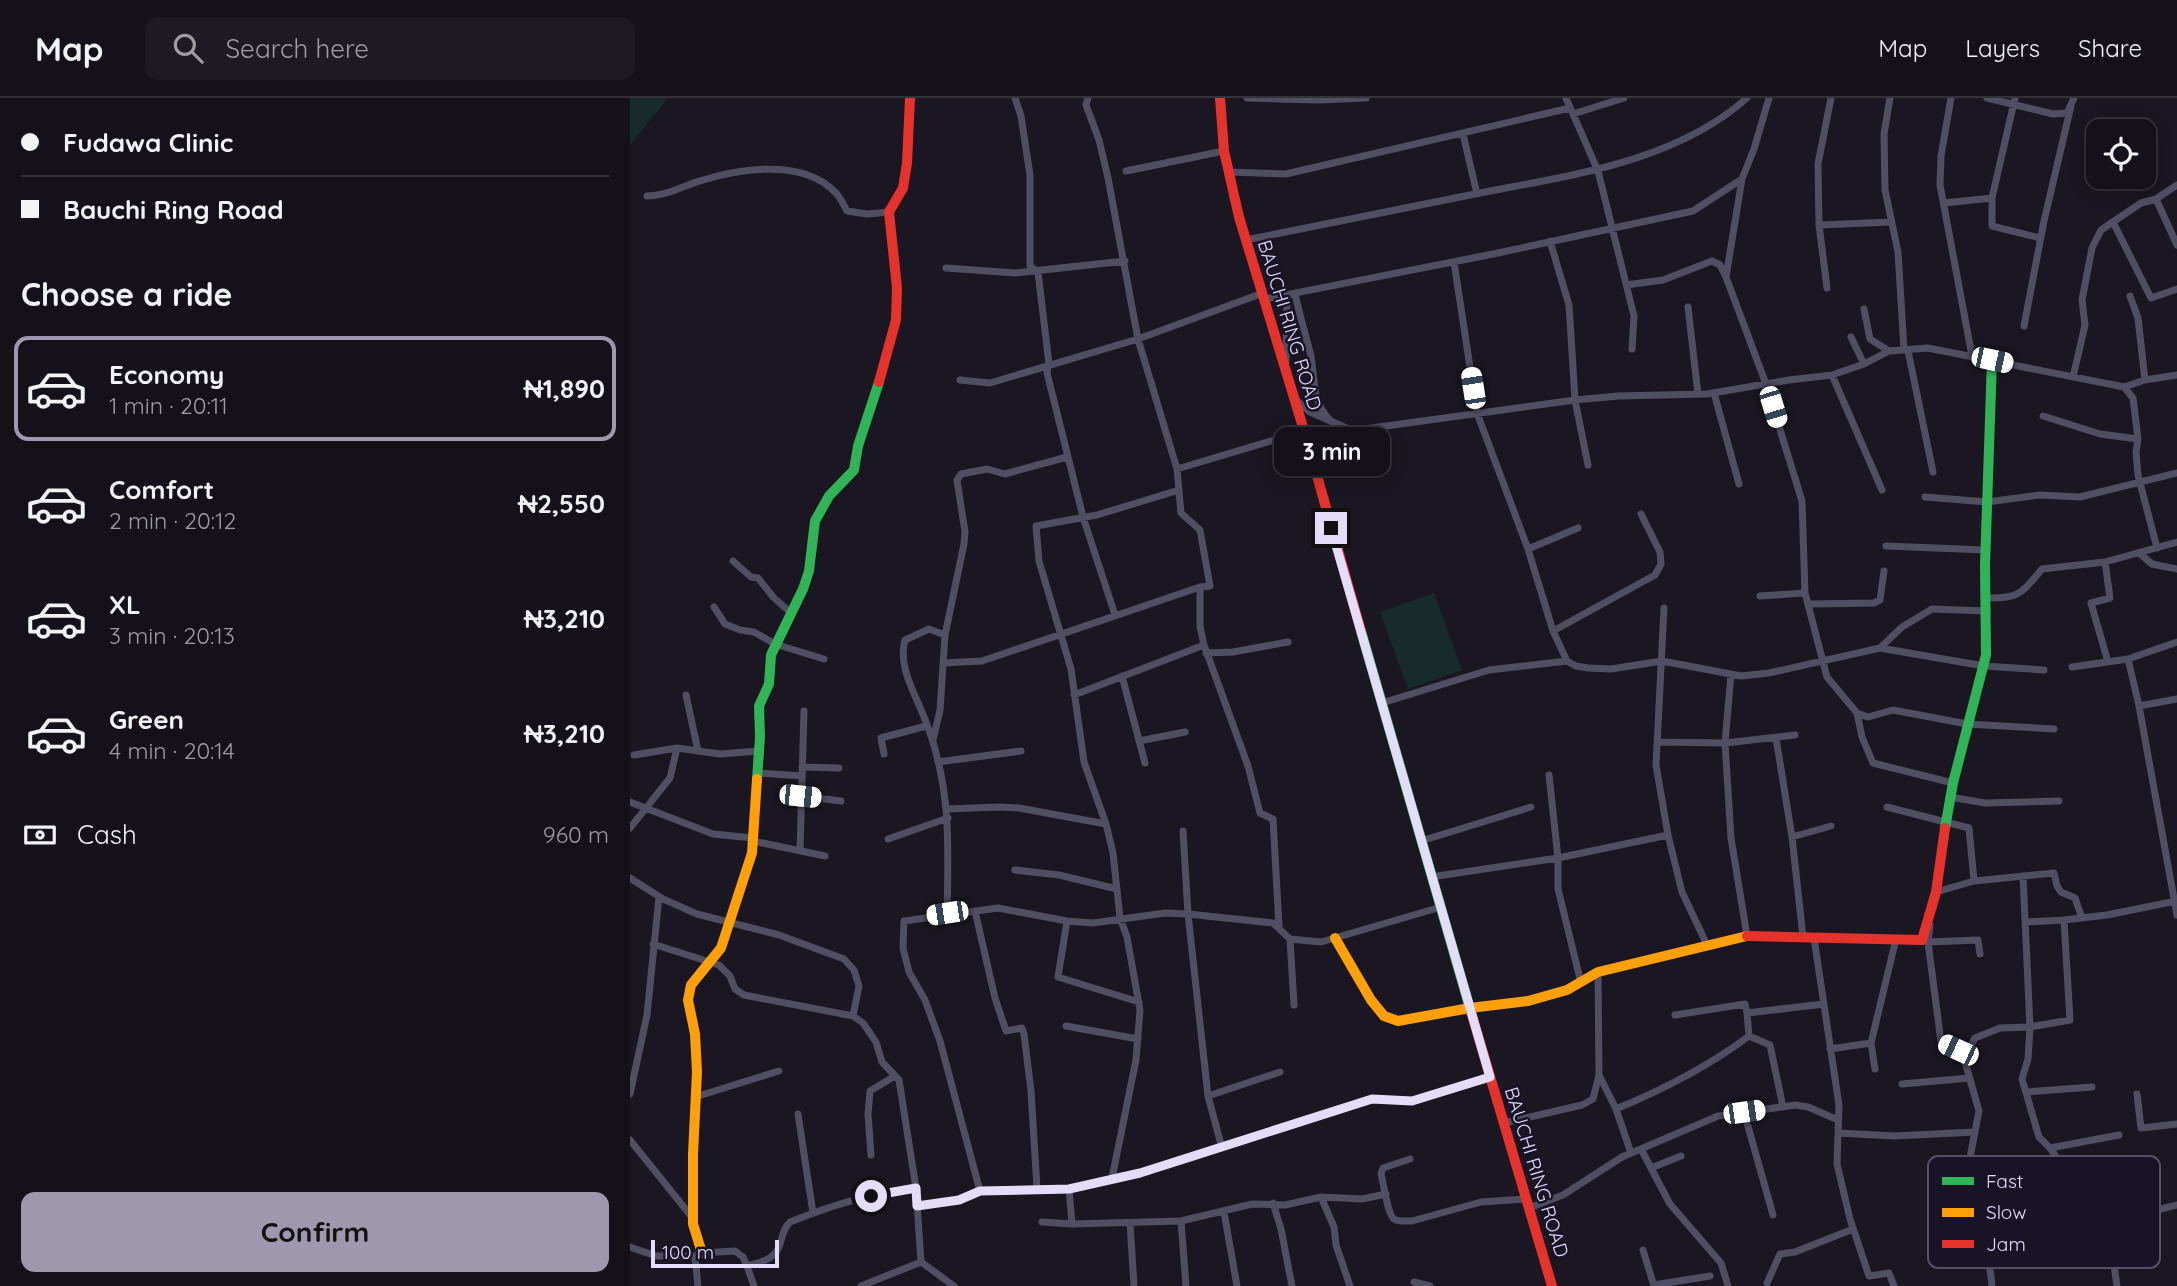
<!DOCTYPE html>
<html lang="en">
<head>
<meta charset="utf-8">
<style>
  body { margin:0; font-family:Quicksand,sans-serif; background:#1d1a23; color:#f1f3f6; height:100vh; display:flex; flex-direction:column; font-size:26px; white-space:nowrap }
  * { box-sizing:border-box; margin:0 }
  p { font-size:23px; color:#9d9da2 }
  .icon { flex:none; width:38px; height:38px; fill:none; stroke:currentColor; stroke-width:2; stroke-linecap:round; stroke-linejoin:round }
  .map { position:relative; flex:1; overflow:hidden }
  .panel { display:flex; flex-direction:column; background:#14111a; width:630px }
  .panel>* { flex:none }
  .top-card { display:grid; align-content:center; height:154px; padding:0 21px; background:#14111a }
  .buttons { position:absolute; left:1456px; top:21px; display:grid; gap:14px }
  .buttons a { display:grid; place-items:center; width:70px; height:70px; border-radius:14px; background:#14111a; box-shadow:0 4px 18px #0003,0 0 0 2px #333139; font-size:35px }
  .scale { position:absolute; left:21px; bottom:18px; width:128px; box-sizing:border-box; padding-left:7px; border:4px solid #e3ddfa; border-top:0; font-size:19px; line-height:24px; white-space:nowrap; color:#e3ddfa; -webkit-text-stroke:5px #181326; paint-order:stroke }
  .end { position:absolute; width:32px; height:32px; margin:-16px; border:9px solid #e3ddfa; background:#111; box-shadow:0 0 0 4px #111 }
  .from { border-radius:50% }
  .bubble { position:absolute; height:49px; border-radius:14px; background:#14111a; box-shadow:0 4px 18px #0003,0 0 0 2px #333139; font-size:23px; font-weight:800; line-height:49px; text-align:center }
  .car { position:absolute; width:21px; height:42px; margin:-21px -10px; border-radius:9px; box-shadow:0 0 5px 2px #0007; background:linear-gradient(#fff 24%,#345 0 40%,#fff 0 76%,#345 0 86%,#fff 0) }
  .top-card b { display:flex; align-items:center; gap:24px; height:66px; font-size:26px }
  .top-card b+b { border-top:2px solid #333139 }
  .top-card i { width:18px; height:18px; background:#f1f3f6 }
  ul { padding:0; list-style:none }
  li { display:flex; align-items:center; gap:21px; height:105px; margin:0 14px 10px; padding:0 7px; border:4px solid transparent; border-radius:14px }
  li div { flex:1 }
  li b { display:block; font-size:26px }
  li em { font-style:normal; font-weight:800 }
  li.selected { border-color:#9d98ae }
  li>.icon { width:63px; height:63px; stroke-width:1.5 }
  h2 { padding:0 21px; font-size:32px; line-height:84px }
  .pay { display:flex; align-items:center; gap:18px; height:77px; padding:0 21px; font-size:26px }
  .pay p { margin-inline-start:auto }
  .button { display:flex; gap:14px; margin-top:auto; padding:14px 21px }
  .button a { flex:1; height:80px; border-radius:14px; background:#9d98ae; color:#111; font-size:28px; font-weight:800; line-height:80px; text-align:center }
  header { display:flex; align-items:center; gap:42px; box-sizing:border-box; height:98px; padding:0 35px; background:#14111a; border-bottom:2px solid #333139 }
  header strong { font-size:33px }
  nav { display:flex; gap:38px; margin-inline-start:auto; font-size:24px }
  .search { width:490px; height:63px; background:#1d1a23; display:flex; align-items:center; gap:18px; box-sizing:border-box; padding:0 24px; border-radius:14px; color:#9d9da2; font-size:26px }
  main { display:flex; flex:1; min-height:0 }
  .map>svg:first-child { display:block }
</style>
</head>
<body>
<header>
<strong>Map</strong>
<div class="search"><svg class="icon" aria-label="search" viewBox="0 0 24 24"><circle cx="10" cy="10" r="6"/><path d="M15 15l6 6"/></svg>Search here</div>
<nav><a>Map</a><a>Layers</a><a>Share</a></nav>
</header>
<main>
<section class="panel">
<div class="top-card">
<b><i class="from"></i>Fudawa Clinic</b>
<b><i></i>Bauchi Ring Road</b>
</div>
<h2>Choose a ride</h2>
<ul>
<li class="selected"><svg class="icon" aria-label="car" viewBox="0 0 24 24"><path d="M5 17H2v-5l4-1 3-4h7l3 4 3 1v5h-3M9 17h6M6 11h13"/><circle cx="7" cy="17" r="2"/><circle cx="17" cy="17" r="2"/></svg><div><b>Economy</b><p>1 min · 20:11</p></div><em>₦1,890</em></li>
<li><svg class="icon" aria-label="car" viewBox="0 0 24 24"><path d="M5 17H2v-5l4-1 3-4h7l3 4 3 1v5h-3M9 17h6M6 11h13"/><circle cx="7" cy="17" r="2"/><circle cx="17" cy="17" r="2"/></svg><div><b>Comfort</b><p>2 min · 20:12</p></div><em>₦2,550</em></li>
<li><svg class="icon" aria-label="car" viewBox="0 0 24 24"><path d="M5 17H2v-5l4-1 3-4h7l3 4 3 1v5h-3M9 17h6M6 11h13"/><circle cx="7" cy="17" r="2"/><circle cx="17" cy="17" r="2"/></svg><div><b>XL</b><p>3 min · 20:13</p></div><em>₦3,210</em></li>
<li><svg class="icon" aria-label="car" viewBox="0 0 24 24"><path d="M5 17H2v-5l4-1 3-4h7l3 4 3 1v5h-3M9 17h6M6 11h13"/><circle cx="7" cy="17" r="2"/><circle cx="17" cy="17" r="2"/></svg><div><b>Green</b><p>4 min · 20:14</p></div><em>₦3,210</em></li>
</ul>
<div class="pay"><svg class="icon" aria-label="cash" viewBox="0 0 24 24"><path d="M3 7h18v10H3z"/><circle cx="12" cy="12" r="2"/></svg>Cash<p>960 m</p></div>
<div class="button"><a>Confirm</a></div>
</section>
<div class="map">
<svg width="1547" height="1188" viewBox="0 0 1547 1188">
  <rect width="100%" height="100%" fill="#1a1722"/>
  <path fill="#172b2d" d="M0 0H38L0 47Z
    M804 495 832 572 778 591 750 514Z"/>
  <g fill="none" stroke-linecap="round" stroke-linejoin="round">
    <path stroke="#504e61" stroke-width="7" d="M385 0 391 18 400 77V168L408 174 419 266 417 275 453 419 485 517
      M458 0 456 7 469 42 478 80 508 241 547 371 551 415 570 432 580 488 570 489V528L574 547 618 668 630 715 643 721 649 828
      M617 0 688 2 736 0
      M936 0 968 73 1004 218 1002 251
      M1260 0 1254 36 1255 92 1268 154 1274 252
      M1321 0 1311 58 1310 87 1342 258
      M1357 0 1423 16 1437 15 1444 0
      M943 16 994 0
      M833 36 847 96
      M496 73 594 53
      M598 74 656 76 940 10
      M17 98C37 98 54 87 73 82 113 70 174 61 206 95 210 99 214 107 217 113L237 116 259 114
      M1362 100V128L1410 140
      M1526 101 1547 147
      M1314 105 1362 100 1385 0
      M1483 124 1521 200 1547 191
      M1189 127 1261 124
      M616 142C691 127 765 112 840 97 934 78 1043 66 1117 0
      M920 143 939 207 945 302 958 367
      M824 164 847 315 898 451 923 533 937 563 946 568 958 570 981 571 1032 563 1111 578 1139 575 1250 550 1272 529 1302 511 1356 513
      M316 170 385 175 495 163
      M1096 179 1112 81 1124 51 1139 0
      M996 187 1033 182 1082 163 1090 167 1096 179 1136 286 1172 403 1175 495 1197 579 1227 615 1238 619 1263 612 1337 626 1424 631
      M1197 190 1189 127 1188 66 1201 0
      M665 195C669 216 675 234 680 254 686 278 680 303 700 322
      M1500 198 1508 220 1515 282
      M635 201 868 155 1063 113 1112 81
      M1058 209 1068 296
      M1234 211 1240 241 1259 253
      M1394 228 1414 123 1441 8
      M1221 239 1234 266
      M1278 253 1303 374
      M656 264 657 197
      M1202 277 1252 392
      M1443 279 1455 227 1452 202 1462 150 1471 132 1511 105 1526 101 1547 87
      M330 282 360 285 508 241 633 195
      M1494 289 1503 300 1508 341 1506 354 1508 377 1527 450
      M1084 295 1109 386
      M665 301 680 314 721 332
      M1413 318 1470 336 1508 341
      M676 339 945 302 988 298 1077 296 1159 282 1202 277 1234 266 1259 253 1298 250 1494 289 1515 282 1547 277
      M547 371 674 333
      M1295 399 1357 404 1410 397 1450 399 1547 375
      M1256 448 1355 452
      M898 451 948 430
      M1509 455 1522 466 1547 471
      M103 463 121 479 128 480 144 500 161 515
      M1475 464 1480 500 1461 505 1478 564
      M1130 498 1175 495
      M1355 500C1389 501 1391 496 1412 471L1475 464 1547 444
      M1179 506 1244 505 1250 502 1254 473
      M84 509 95 526 110 532 124 534 145 546 194 561
      M1034 510 1026 667 1038 737 1052 794 1077 847
      M923 533 1025 477 1031 466 1030 454 1011 416
      M315 537 299 531 275 542C268 567 283 592 292 614 321 682 319 743 317 815
      M1250 550 1354 568 1414 572
      M576 555 603 554 658 544
      M1498 561 1509 608 1547 817
      M314 565 352 563 570 489
      M1442 569 1498 561 1547 544
      M1101 576 1095 645 1101 740 1117 838
      M492 578 515 665
      M56 597 68 653
      M444 597 574 547
      M752 605 859 572 937 563
      M1509 608 1547 601
      M1227 615 1232 639 1243 665 1323 685
      M1146 640 1162 739 1173 839
      M303 642 310 612 315 537 334 446 335 434 327 382 331 376 357 371 375 376 437 359
      M509 643 555 634
      M1028 644 1095 645 1165 637
      M254 656 251 640 296 628
      M4 657 47 650 90 656 129 653
      M308 664 391 653
      M172 669 209 670
      M127 675 172 678
      M919 677 928 760V791L951 885
      M170 698 211 703
      M1320 699 1355 705 1429 703
      M0 704 83 736 123 740
      M1257 709 1339 730 1344 783
      M317 711 369 709 389 710 476 726
      M0 730 40 680 47 650
      M553 733 558 816 578 998 592 1050
      M1162 739 1201 728
      M258 741 318 720
      M123 743 195 758
      M791 743 901 709
      M170 753 174 613
      M385 772 429 777 487 791
      M801 779 928 760 1038 737
      M0 780 33 801 67 816 149 837 214 861 224 872 229 888 223 918
      M1306 794 1344 783 1424 775 1427 788 1431 794 1445 800 1452 820
      M345 813 365 900 376 933 392 930 394 936 401 993 407 1090
      M1434 822 1440 922 1400 929 1398 961 1392 981 1409 1039 1420 1050 1434 1070 1449 1098 1453 1123
      M437 823 428 879 509 904
      M1395 824 1434 822 1477 817 1546 803
      M1300 827 1298 844 1311 944 1328 952 1334 960 1349 1013 1336 1080 1324 1112 1326 1127C1353 1147 1359 1152 1362 1188
      M1184 840 1209 1007 1207 1066 1220 1121 1239 1178 1259 1175 1264 1188
      M660 841 664 907
      M1298 844 1348 842 1350 856
      M23 846 89 867 100 878 105 891 114 897 223 918 233 925 246 944 252 964 269 982 286 1090 291 1164
      M968 874 969 977 986 1011 1001 1055
      M1045 917 1115 906 1117 915
      M436 928 508 941
      M1119 938 1140 947 1153 1009
      M1241 945 1245 971
      M1200 951 1241 945 1266 841
      M1334 960 1345 940 1370 930 1400 929 1393 778
      M1272 986 1339 980
      M1396 994 1462 989
      M0 996 17 917 29 799
      M1507 996 1511 1030 1547 1026
      M578 998 650 974
      M65 999 149 973
      M986 1011C1032 992 1079 968 1119 938L1117 915 1194 906
      M1114 1014 1143 1117
      M168 1016 183 1115
      M874 1025 952 1007 963 1001 969 977
      M1208 1035 1265 1038 1345 1034
      M0 1042 61 1118
      M1420 1050 1489 1037
      M1012 1053 1040 1106 1091 1165 1098 1188
      M241 1057 238 1016 240 993 265 978
      M780 1061 753 1070 751 1076C754 1086 757 1115 764 1121 769 1124 776 1123 782 1123L851 1104 896 1101
      M1021 1070 1051 1058
      M482 1080 506 962 510 912 497 839 490 820 483 755 476 726 454 664 441 571 409 463 406 428 467 417 549 392
      M1336 1080 1431 1117
      M439 1091 442 1126 551 1123 622 1106 655 1107 691 1099 732 1101 756 1096
      M350 1093 310 943 295 902 279 874 273 850 274 823 368 810 437 823 463 825 535 815 558 816 643 825 660 841 691 844 811 809
      M691 1099 704 1129 706 1147 720 1188
      M643 1105 651 1131 662 1188
      M287 1108 329 1102 350 1093 439 1091 510 1075 561 1060 742 1001 782 1003 860 979
      M899 1110 933 1097 992 1059 1088 1018 1165 1007 1178 1009 1208 1022
      M594 1114 607 1188
      M1489 1114 1527 1112 1547 1107
      M551 1123 556 1188
      M412 1124 442 1126
      M500 1125 504 1188
      M0 1149 26 1158H65L72 1155 105 1153 113 1159 117 1168C131 1164 145 1162 150 1146 153 1137 153 1131 160 1124 200 1108 242 1094 286 1090
      M1013 1152 1024 1188
      M65 1158 68 1188
      M291 1164 324 1188
      M1484 1167 1487 1188
      M117 1168 124 1188
      M784 1184 800 1188
      M1137 1185 1150 1156 1165 1154 1223 1131
      M1024 1187 1080 1178
      M231 1188 291 1164"/>
    <path stroke="#30b455" stroke-width="10" d="M731 533 841 914
      M127 681 130 639 129 608 139 586 141 557 173 491 179 473 185 423 199 398 224 372 228 348 249 284
      M1315 730 1323 685 1356 557 1355 467 1362 262"/>
    <path stroke="#ff9f0a" stroke-width="10" d="M705 840 741 902 754 918 768 923 840 910 898 903 937 892 968 874 1117 838
      M72 1155 63 1126V1056L67 974 65 936 58 902 61 887 91 850 122 755 127 681"/>
    <path stroke="#e5322d" stroke-width="10" d="M590 0 594 53 609 119 676 339 731 533
      M249 284 266 222 267 190 259 114 273 90 277 65 280 0
      M1117 838 1292 842 1306 794 1315 730
      M841 914 922 1188"/>
  </g>
  <g fill="none" stroke-linecap="round" stroke-linejoin="round">
    <path stroke="#e3ddfa" stroke-width="9" d="M241 1098 286 1090 287 1108 329 1102 350 1093 439 1091 510 1075 742 1001 782 1003 860 979 701 430"/>
  </g>
  <g text-anchor="middle" stroke-width="5" stroke-linejoin="round" paint-order="stroke">
    <g font-size="19" fill="#e3ddfa" stroke="#181326">
      <text transform="translate(660 227) rotate(73)" y="7">BAUCHI RING ROAD</text>
      <text transform="translate(907 1074) rotate(73)" y="7">BAUCHI RING ROAD</text>
    </g>
  </g>
  <rect x="1298" y="1058" width="232" height="112" rx="10" fill="#181326" stroke="#555066" stroke-width="2"/>
  <rect x="1312" y="1079" width="32" height="8" fill="#30b455"/>
  <rect x="1312" y="1110" width="32" height="9" fill="#ff9f0a"/>
  <rect x="1312" y="1142" width="32" height="8" fill="#e5322d"/>
  <g font-size="19" fill="#e3ddfa">
    <text x="1356" y="1090">Fast</text>
    <text x="1356" y="1121">Slow</text>
    <text x="1356" y="1153">Jam</text>
  </g>
</svg>
<div class="buttons">
<a><svg class="icon" aria-label="locate" viewBox="0 0 24 24"><circle cx="12" cy="12" r="6"/><path d="M12 2v4M12 18v4M2 12h4M18 12h4"/></svg></a>
</div>
<div class="scale">100 m</div>
<i class="end from" style="left:241px;top:1098px"></i>
<i class="end" style="left:701px;top:430px"></i>
<div class="bubble" style="left:644px;top:329px;width:116px">3 min</div>
<i class="car" style="left:1362px;top:262px;rotate:102deg"></i>
<i class="car" style="left:843px;top:290px;rotate:351deg"></i>
<i class="car" style="left:1143px;top:309px;rotate:163deg"></i>
<i class="car" style="left:170px;top:698px;rotate:96deg"></i>
<i class="car" style="left:317px;top:815px;rotate:261deg"></i>
<i class="car" style="left:1328px;top:952px;rotate:295deg"></i>
<i class="car" style="left:1114px;top:1014px;rotate:82deg"></i>
</div>
</main>
</body>
</html>
